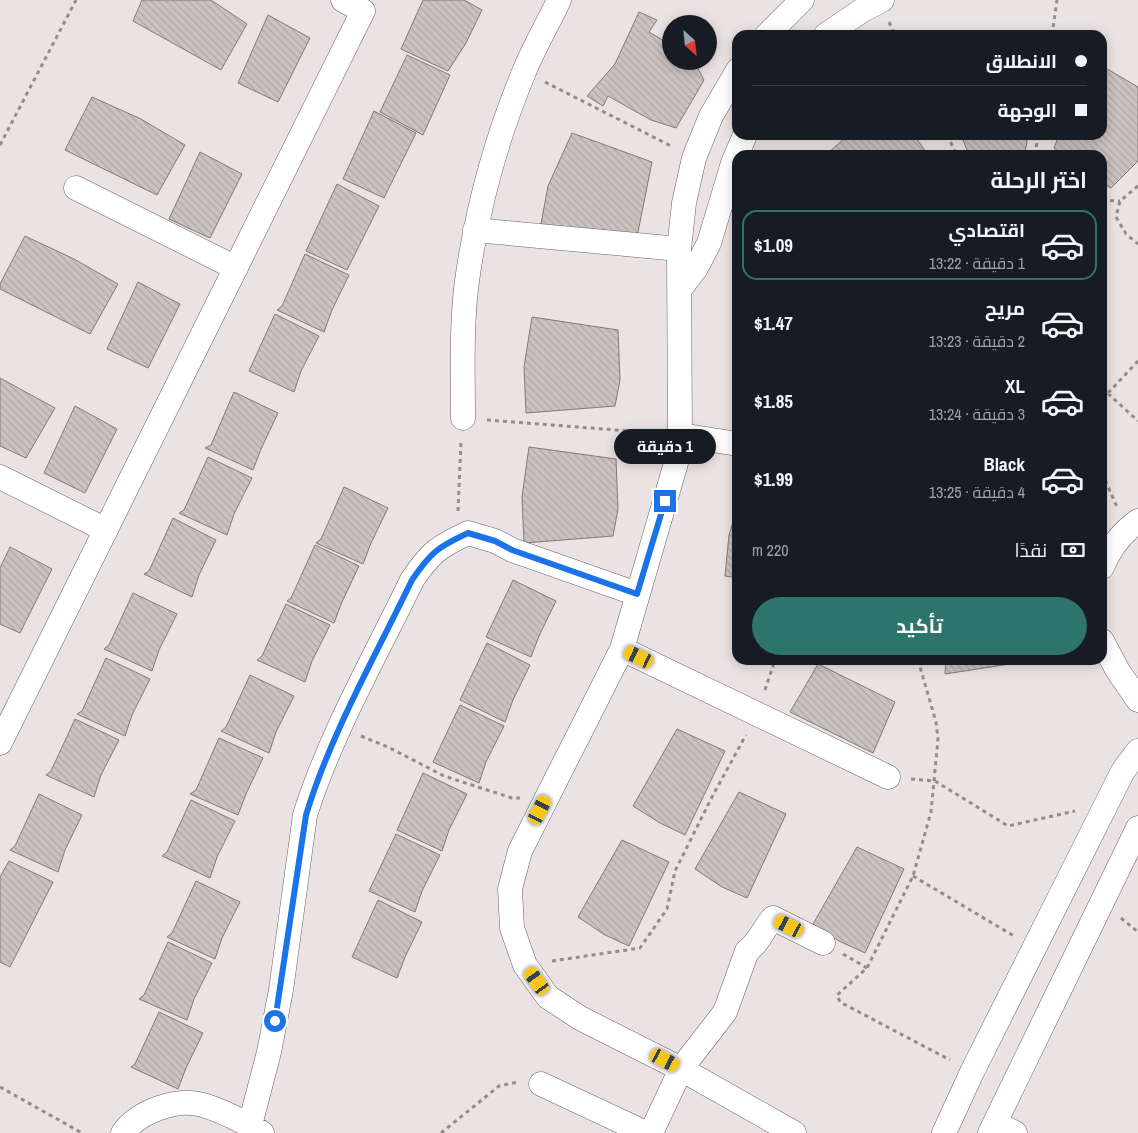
<!DOCTYPE html>
<html lang="ar">
<head>
<meta charset="utf-8">
<style>
  body { margin:0; font-family:"Archivo Narrow",Cairo,sans-serif; background:#242831; color:#f1f3f6; direction:rtl; height:100vh; display:flex; flex-direction:column; font-size:19px; white-space:nowrap }
  * { box-sizing:border-box; margin:0 }
  p { font-size:16px; color:#9ea1a6 }
  .icon { flex:none; width:28px; height:28px; fill:none; stroke:currentColor; stroke-width:2; stroke-linecap:round; stroke-linejoin:round }
  .map { position:relative; flex:1; overflow:hidden; direction:ltr }
  .panel { position:absolute; left:732px; top:150px; width:375px; height:515px; display:flex; flex-direction:column; background:#171b24; border-radius:15px; box-shadow:0 2px 12px #0003; direction:rtl }
  .panel>* { flex:none }
  .guide { position:absolute; left:732px; top:30px; width:375px; height:110px; border-radius:15px; box-shadow:0 2px 12px #0003; direction:rtl; display:grid; align-content:center; height:110px; padding:0 20px; background:#171b24 }
  .needle { width:32px; rotate:153deg }
  .tools { position:absolute; left:662px; top:15px; display:grid; gap:10px }
  .tools a { display:grid; place-items:center; width:55px; height:55px; border-radius:50%; background:#171b24; box-shadow:0 2px 12px #0003; font-size:25px }
  .end { position:absolute; width:22px; height:22px; margin:-11px; border:6px solid #1a73e8; background:#fff; box-shadow:0 0 0 2px #fff }
  .from { border-radius:50% }
  .bubble { position:absolute; height:35px; border-radius:18px; background:#171b24; box-shadow:0 2px 12px #0003; font-size:16px; font-weight:700; line-height:35px; text-align:center; direction:rtl }
  .car { position:absolute; width:15px; height:30px; margin:-15px -8px; border-radius:6px; box-shadow:0 0 4px 1px #0007; background:linear-gradient(#f5c518 24%,#345 0 40%,#f5c518 0 76%,#345 0 86%,#f5c518 0) }
  .guide b { display:flex; align-items:center; gap:18px; height:48px; font-size:19px }
  .guide b+b { border-top:1px solid #363941 }
  .guide i { width:12px; height:12px; background:#f1f3f6 }
  ul { padding:0; list-style:none }
  li { display:flex; align-items:center; gap:15px; height:70px; margin:0 10px 8px; padding:0 10px; border:2px solid transparent; border-radius:15px }
  li div { flex:1 }
  li b { display:block; font-size:19px }
  li em { font-style:normal; font-weight:700 }
  li.active { border-color:#2d746c }
  li>.icon { width:45px; height:45px; stroke-width:1.5 }
  h2 { padding:0 20px; font-size:22px; line-height:60px }
  .pay { display:flex; align-items:center; gap:12px; height:55px; padding:0 20px; font-size:19px }
  .pay p { margin-inline-start:auto }
  .action { display:flex; gap:10px; margin-top:auto; padding:10px 20px }
  .action a { flex:1; height:58px; border-radius:30px; background:#2d746c; color:#fff; font-size:20px; font-weight:700; line-height:58px; text-align:center }
  .map>svg:first-child { display:block }
</style>
</head>
<body>
<div class="map">
<svg width="1138" height="1133" viewBox="0 0 1138 1133">
  <defs>
    <pattern id="building-back-hatch" width="6" height="6" patternUnits="userSpaceOnUse" patternTransform="scale(1.25)"><rect width="6" height="6" fill="#cbc3c0"/><path d="M-1 5l2 2M0 0l6 6M5-1l2 2" fill="none" stroke="#aea7a5"/></pattern>
  </defs>
  <rect width="100%" height="100%" fill="#ebe2e3"/>
  <path fill="url(#building-back-hatch)" stroke="#817a76" d="M142 0H211L247 24 221 70 133 21Z
    M423 0H464L482 10 466 43 448 71 401 49Z
    M639 12 657 20 649 32 671 45V61H694L704 80 676 128 651 120 608 96 603 106 587 96 615 64Z
    M268 15 310 38 278 102 238 83Z
    M407 55 450 75 423 135 380 112Z
    M1102 66 1138 87V161L1111 188 1102 183V155H1062L1054 148 1059 135H1102Z
    M92 97 141 119 185 145 157 195 65 150Z
    M374 111 416 133 384 198 343 179Z
    M572 133 652 162 637 237 541 224 548 186Z
    M848 135H914L928 155H826Z
    M961 135H1028L1025 153 969 155Z
    M200 152 242 174 210 238 169 219Z
    M337 184 379 206 347 270 306 251Z
    M25 236 74 259 118 284 90 334 0 289V284Z
    M305 254 349 275 332 310 324 332 277 310 282 306Z
    M138 282 180 304 148 368 107 349Z
    M275 314 319 336 301 371 294 392 249 371Z
    M532 317 618 330 620 380 615 406 526 413 524 367Z
    M0 378 55 408 26 458 0 446Z
    M234 392 278 413 261 449 253 470 205 448 211 445Z
    M75 406 117 429 85 493 44 473Z
    M529 447 616 459 618 509 613 536 524 543 522 497Z
    M208 457 252 478 234 514 227 535 179 513 184 510Z
    M344 487 388 508 371 543 363 564 316 543 321 539Z
    M738 505V578L725 576 729 535Z
    M173 518 216 540 199 575 192 597 144 574 149 571Z
    M315 545 359 566 342 602 334 623 287 601 291 598Z
    M10 547 52 569 20 633 0 624V568Z
    M513 580 556 601 539 636 531 657 486 637Z
    M133 593 177 614 159 650 152 671 104 649 109 645Z
    M286 604 330 625 312 661 305 682 257 660 262 656Z
    M487 643 530 665 513 700 505 722 460 700Z
    M106 658 150 679 132 715 125 736 77 714 82 711Z
    M946 660H1036L945 674Z
    M818 664 895 702 873 753 790 712Z
    M250 675 294 696 276 732 269 753 221 731 226 727Z
    M460 705 504 726 486 762 479 783 433 762Z
    M75 719 119 740 101 775 94 797 46 775 51 771Z
    M677 729 725 751 685 835 660 823 633 806Z
    M219 738 263 758 246 794 238 815 190 794 196 790Z
    M423 773 467 794 449 830 442 851 397 830Z
    M739 792 786 814 747 898 722 887 695 869Z
    M39 794 82 815 65 850 58 872 10 850 15 846Z
    M191 800 235 821 217 857 210 878 162 856 167 852Z
    M396 834 440 855 422 891 415 912 369 891Z
    M622 840 669 862 629 946 605 935 578 917Z
    M857 847 904 869 865 953 839 941 813 924Z
    M9 861 53 882 10 967 0 962V877Z
    M196 881 240 902 222 938 215 959 167 937 172 933Z
    M378 900 422 922 405 957 397 978 352 957Z
    M168 942 212 963 194 999 187 1020 139 999 144 995Z
    M159 1012 203 1033 186 1068 178 1089 131 1067 135 1064Z"/>
  <g fill="none" stroke-linecap="round" stroke-linejoin="round">
    <g stroke="#6a6263" stroke-width="25">
      <path id="minor" d="M767 35 802 0
        M826 35 861 11 882 0
        M738 70 711 116 694 158 684 203 679 249 680 435 676 463 622 649 520 851 510 889 512 928 525 965 548 997 580 1018 681 1069 794 1133
        M76 188 236 268
        M475 230 679 249
        M680 289 696 268 709 243 733 163 745 135
        M463 418C463 373 461 326 467 281 477 209 496 139 524 72 534 47 548 24 559 0
        M680 435 738 444
        M0 477 106 530
        M1102 567C1110 548 1121 533 1138 521
        M1102 641 1118 671 1138 700
        M622 649 888 777
        M0 743 363 11 343 0
        M541 1084 646 1133
        M995 1123 1015 1133
        M250 1125 269 1052 281 990 305 815C331 733 375 657 412 580 431 552 438 547 468 533L495 541 512 550 637 594
        M123 1133C138 1112 177 1097 203 1105 223 1111 244 1122 262 1133
        M651 1133 681 1069 725 1012 747 951C758 944 764 928 773 918L823 943
        M944 1133 972 1072 1123 771 1138 751
        M990 1133 1138 828"/>
    </g>
    <path stroke="#928c8c" stroke-width="3" stroke-dasharray="4 4" stroke-linecap="butt" d="M889 22 895 35
      M1052 35 1057 0
      M545 82 673 147
      M947 135 957 155
      M0 145 76 0
      M1035 155 1038 135
      M1138 186 1120 201 1116 217 1126 234 1138 244
      M1102 200 1120 201
      M1102 388 1138 421
      M1108 393 1138 361
      M487 420 655 433
      M1102 473 1117 507
      M458 511 461 442
      M918 660 936 722 938 739 931 812 913 876 867 968 837 995 840 1002 950 1060
      M765 690 775 660
      M361 736 388 747 444 776 512 798H520
      M911 779 935 781 1008 826 1075 811
      M913 876 1014 936
      M1121 918 1138 932
      M843 954 867 968
      M552 961 640 948 667 909 675 871 713 795 746 735
      M0 1087 82 1133
      M441 1133 499 1086 518 1082"/>
    <use href="#minor" stroke="#fff" stroke-width="24"/>
  </g>
  <g fill="none" stroke-linecap="round" stroke-linejoin="round">
    <path stroke="#1a73e8" stroke-width="6" d="M275 1021 306 815C331 733 375 657 412 580 431 552 438 547 468 533L495 541 512 550 637 594 665 501"/>
  </g>
</svg>
<div class="tools">
<a><svg class="needle" viewBox="-14 -14 28 28"><path d="M0-13l5 13h-10z" fill="#e53935"/><path d="M0 13l5-13h-10z" fill="#9ea1a6"/></svg></a>
</div>
<i class="end from" style="left:275px;top:1021px"></i>
<i class="end" style="left:665px;top:501px"></i>
<div class="bubble" style="left:614px;top:429px;width:102px">1 دقيقة</div>
<i class="car" style="left:639px;top:657px;rotate:296deg"></i>
<i class="car" style="left:540px;top:810px;rotate:27deg"></i>
<i class="car" style="left:789px;top:926px;rotate:297deg"></i>
<i class="car" style="left:537px;top:981px;rotate:324deg"></i>
<i class="car" style="left:665px;top:1060px;rotate:117deg"></i>
<div class="guide">
<b><i class="from"></i>الانطلاق</b>
<b><i></i>الوجهة</b>
</div>
<section class="panel">
<h2>اختر الرحلة</h2>
<ul>
<li class="active"><svg class="icon" aria-label="car" viewBox="0 0 24 24"><path d="M5 17H2v-5l4-1 3-4h7l3 4 3 1v5h-3M9 17h6M6 11h13"/><circle cx="7" cy="17" r="2"/><circle cx="17" cy="17" r="2"/></svg><div><b>اقتصادي</b><p>1 دقيقة · 13:22</p></div><em>$1.09</em></li>
<li><svg class="icon" aria-label="car" viewBox="0 0 24 24"><path d="M5 17H2v-5l4-1 3-4h7l3 4 3 1v5h-3M9 17h6M6 11h13"/><circle cx="7" cy="17" r="2"/><circle cx="17" cy="17" r="2"/></svg><div><b>مريح</b><p>2 دقيقة · 13:23</p></div><em>$1.47</em></li>
<li><svg class="icon" aria-label="car" viewBox="0 0 24 24"><path d="M5 17H2v-5l4-1 3-4h7l3 4 3 1v5h-3M9 17h6M6 11h13"/><circle cx="7" cy="17" r="2"/><circle cx="17" cy="17" r="2"/></svg><div><b>XL</b><p>3 دقيقة · 13:24</p></div><em>$1.85</em></li>
<li><svg class="icon" aria-label="car" viewBox="0 0 24 24"><path d="M5 17H2v-5l4-1 3-4h7l3 4 3 1v5h-3M9 17h6M6 11h13"/><circle cx="7" cy="17" r="2"/><circle cx="17" cy="17" r="2"/></svg><div><b>Black</b><p>4 دقيقة · 13:25</p></div><em>$1.99</em></li>
</ul>
<div class="pay"><svg class="icon" aria-label="cash" viewBox="0 0 24 24"><path d="M3 7h18v10H3z"/><circle cx="12" cy="12" r="2"/></svg>نقدًا<p>220 m</p></div>
<div class="action"><a>تأكيد</a></div>
</section>
</div>
</body>
</html>
